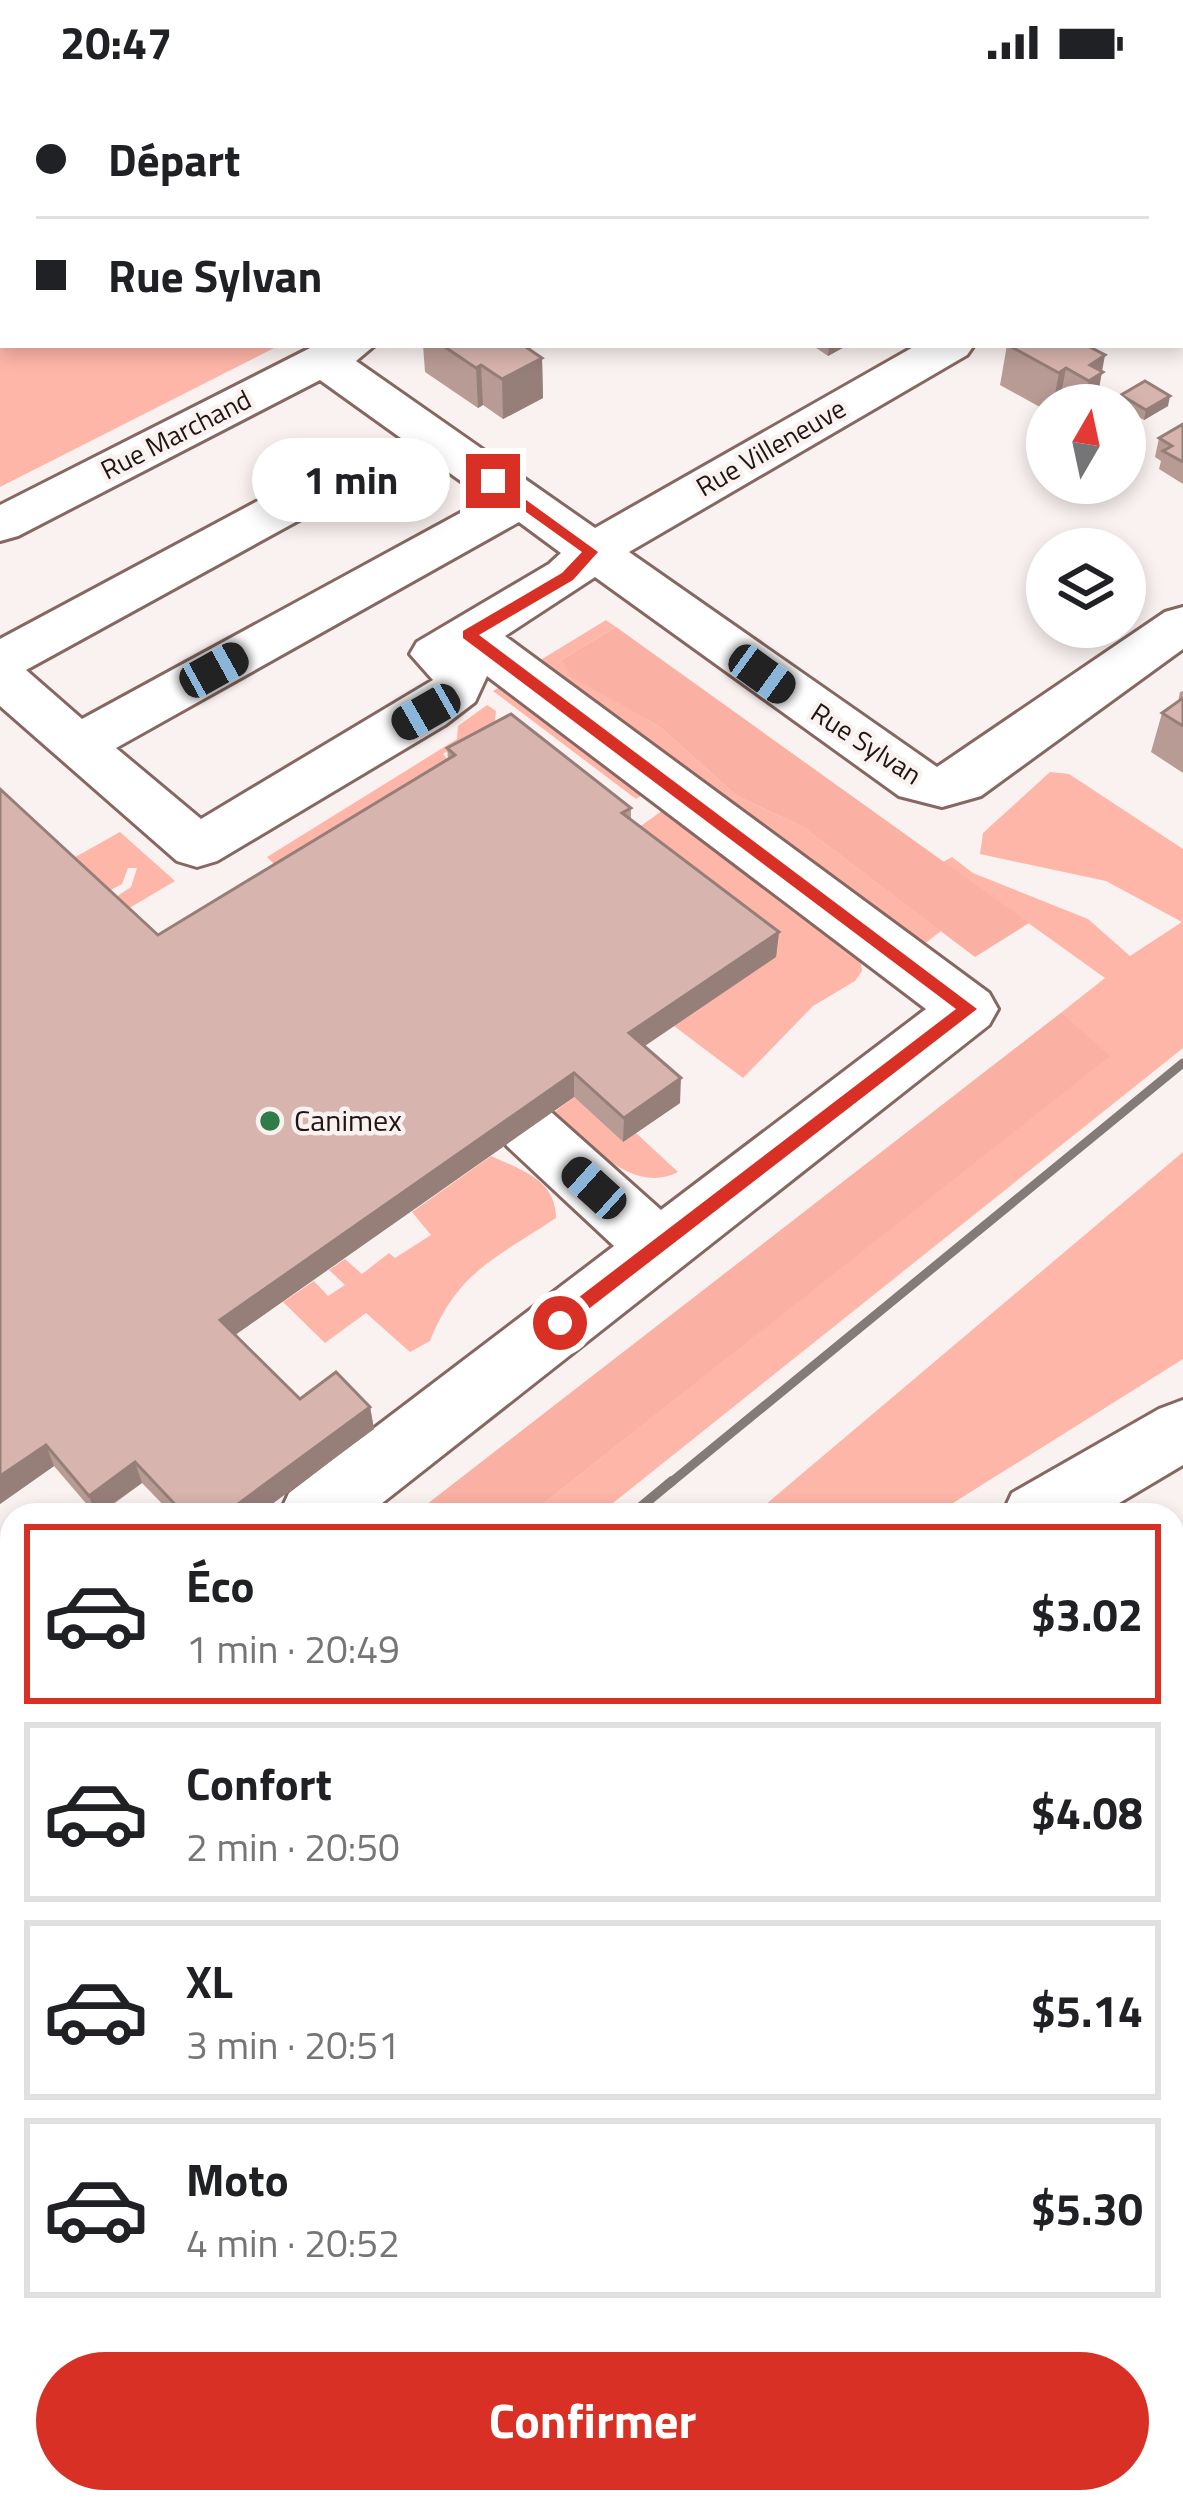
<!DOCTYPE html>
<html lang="fr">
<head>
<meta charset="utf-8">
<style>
  body { margin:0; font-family:"Titillium Web",sans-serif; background:#f2f2f2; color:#202124; height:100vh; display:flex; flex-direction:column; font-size:45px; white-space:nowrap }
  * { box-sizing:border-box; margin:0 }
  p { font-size:39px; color:#757577 }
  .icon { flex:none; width:66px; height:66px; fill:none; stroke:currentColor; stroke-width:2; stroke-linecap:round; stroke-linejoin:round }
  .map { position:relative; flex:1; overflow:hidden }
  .details { position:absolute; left:0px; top:1419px; width:1185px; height:1011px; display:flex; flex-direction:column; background:#fff; border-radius:36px 36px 0 0; box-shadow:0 6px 18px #0003 }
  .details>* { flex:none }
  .hud { position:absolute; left:0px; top:0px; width:1185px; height:264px; box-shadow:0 6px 18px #0003; display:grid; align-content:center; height:264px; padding:0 36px; background:#fff }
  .needle { width:78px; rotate:9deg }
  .fabs { position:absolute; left:1026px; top:300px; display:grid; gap:24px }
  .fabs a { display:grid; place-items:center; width:120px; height:120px; border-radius:50%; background:#fff; box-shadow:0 6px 18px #0003; font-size:60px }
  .end { position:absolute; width:54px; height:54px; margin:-27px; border:15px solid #d93025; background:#fff; box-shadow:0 0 0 6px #fff }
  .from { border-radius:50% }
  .bubble { position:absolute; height:84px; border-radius:42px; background:#fff; box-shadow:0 6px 18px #0003; font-size:39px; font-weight:700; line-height:84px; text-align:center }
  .car { position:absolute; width:36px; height:72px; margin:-36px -18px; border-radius:15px; box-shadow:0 0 9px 3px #0007; background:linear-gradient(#222 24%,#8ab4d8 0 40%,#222 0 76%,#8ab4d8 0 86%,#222 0) }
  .hud b { display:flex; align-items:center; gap:42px; height:114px; font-size:45px }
  .hud b+b { border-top:3px solid #e0e0e0 }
  .hud i { width:30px; height:30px; background:#202124 }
  ul { padding:21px 0 0; list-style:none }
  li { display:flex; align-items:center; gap:36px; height:180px; margin:0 24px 18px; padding:0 12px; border:6px solid #e0e0e0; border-radius:0px }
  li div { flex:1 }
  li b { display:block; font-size:45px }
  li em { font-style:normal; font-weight:700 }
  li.on { border-color:#d93025 }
  li>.icon { width:108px; height:108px; stroke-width:1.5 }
  .button { display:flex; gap:24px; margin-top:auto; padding:24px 36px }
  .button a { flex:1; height:138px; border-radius:72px; background:#d93025; color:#fff; font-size:48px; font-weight:700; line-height:138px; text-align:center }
  .status { display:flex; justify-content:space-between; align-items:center; height:84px; padding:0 60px; background:#fff; direction:ltr }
  .status svg { height:33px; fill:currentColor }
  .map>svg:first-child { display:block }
</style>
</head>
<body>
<div class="status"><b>20:47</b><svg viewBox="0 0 49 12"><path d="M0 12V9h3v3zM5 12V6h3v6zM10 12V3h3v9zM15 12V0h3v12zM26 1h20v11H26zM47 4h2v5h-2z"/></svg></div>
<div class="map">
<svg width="1183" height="2428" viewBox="0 0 1183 2428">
  <rect width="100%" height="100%" fill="#faf2f1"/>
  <path fill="#feb6a8" d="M0 0 69 3H3V261H280L0 403Z
    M606 536 616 543 561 576 572 593 660 643 737 712 803 743 941 847 914 868 534 580Z
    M507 599 650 706 636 715 493 607Z
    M487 621 496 627 495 637 443 670 454 682 286 792 267 773 457 655 458 642Z
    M1050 688 1069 690 1183 765V964L598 1431H529L1109 972 1062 928 1105 894 943 778 952 773 973 789 1088 835 1130 872 1182 838 1106 797 980 770 983 749Z
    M670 721 860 872 862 887 855 897 813 922 743 994 674 942 776 873 631 749Z
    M120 748 175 797 116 832 104 821 131 803 137 784H128L122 800 96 814 61 781Z
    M574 1013 623 1058 636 1049 678 1088C631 1112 588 1057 553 1029Z
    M1183 1068V1275L934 1431H753Z
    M491 1072C521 1086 556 1096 556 1134 496 1174 458 1187 430 1257L410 1268 366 1229 325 1259 283 1218 314 1197 328 1212 345 1201 329 1186 345 1175 362 1190 389 1169 395 1174 431 1151 412 1128Z
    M12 2043V2252L0 2262V2053Z"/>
  <path fill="#fab0a2" d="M616 543 1029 839 975 873 803 743 737 712 660 643 571 593 561 576Z
    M1062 928 1110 972 529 1431H413Z"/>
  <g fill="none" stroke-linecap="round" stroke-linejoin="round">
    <g stroke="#866761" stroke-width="6">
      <path id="minor" d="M781 0H827L829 3H783Z
        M840 0H887L838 3Z
        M1182 112H1183V138H1182Z
        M1182 191H1183V219H1182Z
        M316 261H375L356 277 595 444 917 261H974L967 271 629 468 937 683 1165 528 1183 523V565L981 712 942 723 899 712 595 493 505 552 989 909 998 925 989 941 367 1431H279L289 1409 614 1162 507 1062 498 1045 507 1028 529 1020 551 1028 661 1126 926 925 487 592 475 618 445 641 217 777 197 783 177 777 0 622V555L340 373 357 369 374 373 382 384 374 395 26 586 82 635 486 415 320 296 18 452 0 457V421ZM519 438 561 469 549 480 417 558 410 570 433 596 201 735 116 664Z
        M1183 1316V1381L1099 1431H1002L1012 1409 1159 1325Z
        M0 1571 12 1575V1711L0 1716Z
        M1173 1577 1183 1581V1656L1173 1652Z
        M12 2300V2396L0 2401V2305Z
        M933 2418H1027L1031 2428H937Z"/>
    </g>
    <use href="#minor" fill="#fff" fill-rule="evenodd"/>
    <path stroke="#847a78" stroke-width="9" d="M669 1400 1183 979"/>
    <path stroke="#847a78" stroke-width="10" d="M631 1431 672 1397
      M0 1948 12 1938"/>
  </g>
  <path fill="#b99b95" d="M423 261H523L542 274 543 314 503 335 483 321 478 324 425 288Z
    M812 261H848L828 272Z
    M1007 261 1102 287 1096 321H1047V327L1000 301Z
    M1121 311 1168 322 1144 336 1125 325V321H1119Z
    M1183 340V400L1159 385 1161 377 1155 373 1159 354Z
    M1183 607V689L1151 668 1162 629 1178 618 1180 608Z
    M447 664 631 724V736L779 848 776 873 645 962 680 1019 623 1058 574 1013 235 1251 300 1315 370 1323 374 1345 257 1431H173L142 1399 99 1431H96L54 1382 0 1420 158 851 448 676Z
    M1173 1775 1183 1785V1967L1173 1957Z
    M1183 2414V2428H1170Z"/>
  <path fill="#967e79" d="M657 0H695V3H650Z
    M829 261H848L828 272Z
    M1105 271 1096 321H1084L1089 297 1090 281Z
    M542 274 543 314 503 335 502 295Z
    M481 281 483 321 478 324 476 284Z
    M1066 284 1059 321H1053L1059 289Z
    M1170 312 1168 322 1144 336 1146 326Z
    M779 848 776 873 628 973 629 949Z
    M574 989V1013L225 1258 220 1236Z
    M681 994 680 1019 623 1058 624 1034Z
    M370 1323 374 1345 257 1431H223Z
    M46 1361 54 1382 0 1420V1392Z
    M135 1378 142 1399 96 1431 89 1412Z"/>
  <path fill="#d7b4ad" stroke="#967e79" stroke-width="3" d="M556 0H657L650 3 553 2Z
    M442 261H523L542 274 502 295 481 281 476 284Z
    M1008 261H1086L1105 271 1090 281 1103 288 1089 297 1066 284 1059 289Z
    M1145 297 1170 312 1146 326 1121 311Z
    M1183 340V378L1163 367 1172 362 1159 354Z
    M1183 614V642L1162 629Z
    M511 630 631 724 622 729 779 848 629 949 681 994 624 1034 574 989 220 1236 300 1315 336 1288 370 1323 223 1431H185L135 1378 89 1412 46 1361 0 1392V705L158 851 455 671 447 664Z
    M1173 1775 1183 1785V1929L1173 1919Z"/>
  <path fill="#d93025" d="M493 392 598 468 573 496 479 551 977 925 560 1247 550 1239 553 1233 956 925 463 554V547L562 489 582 468 487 400Z"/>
  <circle fill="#2f7b4a" stroke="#faf2f1" stroke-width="4.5" cx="270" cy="1037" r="12"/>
  <g text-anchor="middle" stroke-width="9" stroke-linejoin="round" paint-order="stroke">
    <g font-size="27" fill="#211512" stroke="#faf2f1">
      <text transform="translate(176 351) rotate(-27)" y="9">Rue Marchand</text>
      <text transform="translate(771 364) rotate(-30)" y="9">Rue Villeneuve</text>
      <text transform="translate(866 660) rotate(33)" y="9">Rue Sylvan</text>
    </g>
    <g font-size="30" fill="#211512" stroke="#faf2f1" text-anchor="start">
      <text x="294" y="1047">Canimex</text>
    </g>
  </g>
</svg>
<div class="fabs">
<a><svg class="needle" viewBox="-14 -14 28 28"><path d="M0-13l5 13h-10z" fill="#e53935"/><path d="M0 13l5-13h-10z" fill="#757577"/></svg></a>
<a><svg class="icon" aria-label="layers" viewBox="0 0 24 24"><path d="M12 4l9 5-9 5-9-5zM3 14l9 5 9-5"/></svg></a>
</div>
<i class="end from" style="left:560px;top:1239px"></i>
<i class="end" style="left:493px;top:397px"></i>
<div class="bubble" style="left:252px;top:354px;width:198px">1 min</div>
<i class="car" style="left:214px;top:586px;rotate:61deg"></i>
<i class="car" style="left:762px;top:590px;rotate:126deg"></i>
<i class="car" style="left:426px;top:628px;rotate:240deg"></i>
<i class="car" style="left:594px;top:1104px;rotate:312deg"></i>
<div class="hud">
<b><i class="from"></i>Départ</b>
<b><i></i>Rue Sylvan</b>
</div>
<section class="details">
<ul>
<li class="on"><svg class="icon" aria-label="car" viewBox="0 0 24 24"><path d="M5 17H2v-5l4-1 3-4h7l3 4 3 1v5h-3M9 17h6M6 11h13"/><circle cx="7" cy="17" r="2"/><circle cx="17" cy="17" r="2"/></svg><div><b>Éco</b><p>1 min · 20:49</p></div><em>$3.02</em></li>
<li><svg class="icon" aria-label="car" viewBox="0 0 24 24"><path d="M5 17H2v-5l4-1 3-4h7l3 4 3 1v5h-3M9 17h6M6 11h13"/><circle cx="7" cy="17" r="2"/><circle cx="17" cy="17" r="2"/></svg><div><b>Confort</b><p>2 min · 20:50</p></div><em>$4.08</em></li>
<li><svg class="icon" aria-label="car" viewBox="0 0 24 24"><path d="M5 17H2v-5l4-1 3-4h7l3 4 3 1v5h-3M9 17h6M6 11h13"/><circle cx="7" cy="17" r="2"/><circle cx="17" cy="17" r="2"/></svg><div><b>XL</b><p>3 min · 20:51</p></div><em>$5.14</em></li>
<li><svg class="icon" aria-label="car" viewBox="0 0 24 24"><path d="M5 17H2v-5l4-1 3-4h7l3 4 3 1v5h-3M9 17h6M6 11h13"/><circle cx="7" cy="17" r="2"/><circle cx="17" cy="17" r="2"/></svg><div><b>Moto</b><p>4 min · 20:52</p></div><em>$5.30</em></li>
</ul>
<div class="button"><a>Confirmer</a></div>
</section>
</div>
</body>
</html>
